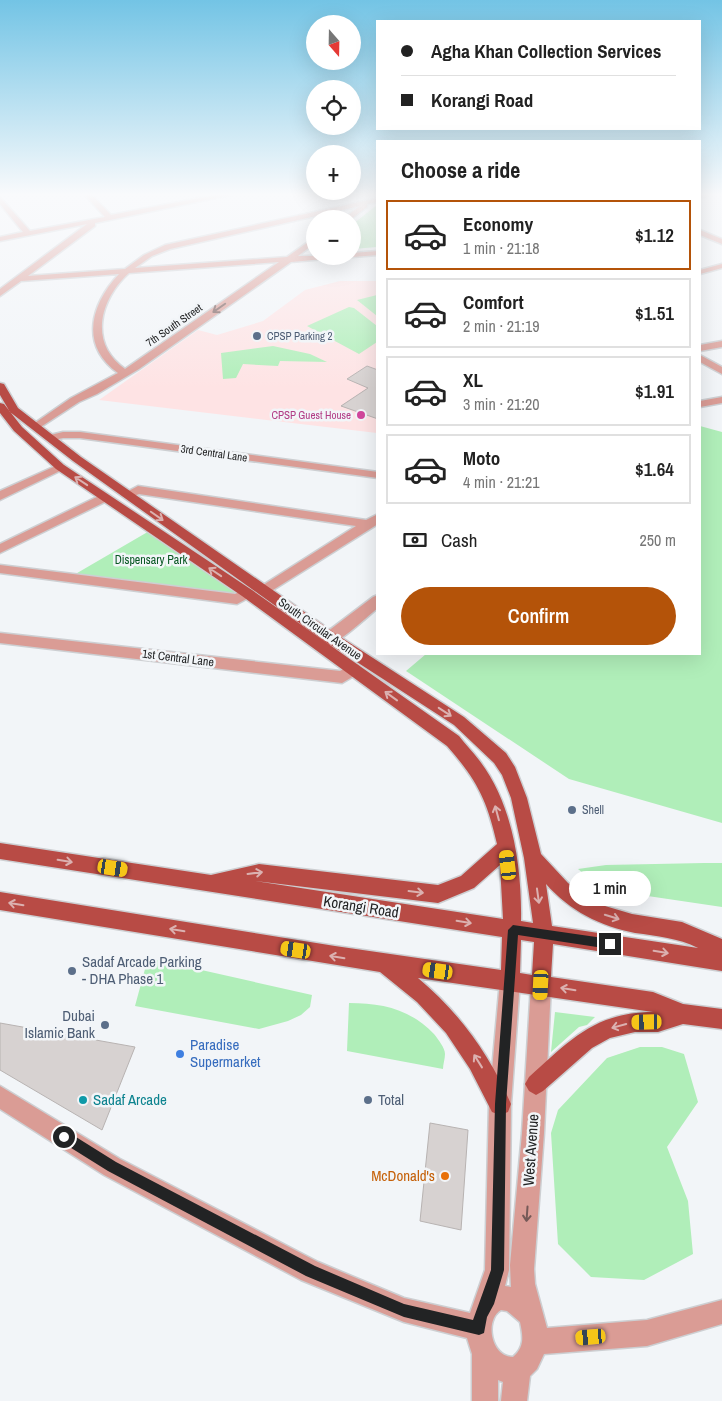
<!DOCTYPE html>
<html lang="en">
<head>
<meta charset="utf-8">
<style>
  body { margin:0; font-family:"Archivo Narrow",sans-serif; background:#f2f2f2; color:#222; height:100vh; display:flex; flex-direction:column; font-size:19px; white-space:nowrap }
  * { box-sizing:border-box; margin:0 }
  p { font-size:16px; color:#767676 }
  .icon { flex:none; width:28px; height:28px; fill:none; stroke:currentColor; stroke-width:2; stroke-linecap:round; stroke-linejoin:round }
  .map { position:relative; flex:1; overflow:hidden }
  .sheet { position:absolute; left:376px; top:140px; width:325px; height:515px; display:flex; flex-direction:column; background:#fff; border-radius:0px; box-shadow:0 5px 20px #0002 }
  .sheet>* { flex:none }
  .guide { position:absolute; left:376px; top:20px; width:325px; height:110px; border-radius:0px; box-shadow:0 5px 20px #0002; display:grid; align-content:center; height:110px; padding:0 25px; background:#fff }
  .needle { width:32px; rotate:160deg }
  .buttons { position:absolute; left:306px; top:15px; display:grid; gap:10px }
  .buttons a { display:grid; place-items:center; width:55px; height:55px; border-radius:50%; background:#fff; box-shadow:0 5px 20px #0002; font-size:25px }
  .end { position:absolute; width:22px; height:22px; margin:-11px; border:6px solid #222324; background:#fff; box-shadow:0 0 0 2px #fff }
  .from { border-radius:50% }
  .bubble { position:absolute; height:35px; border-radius:18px; background:#fff; box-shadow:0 5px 20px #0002; font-size:16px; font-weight:600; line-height:35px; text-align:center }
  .car { position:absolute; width:15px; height:30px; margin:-15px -8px; border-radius:6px; box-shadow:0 0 4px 1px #0007; background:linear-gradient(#f5c518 24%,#345 0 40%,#f5c518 0 76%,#345 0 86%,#f5c518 0) }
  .guide b { display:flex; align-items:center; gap:18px; height:48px; font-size:19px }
  .guide b+b { border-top:1px solid #e0e0e0 }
  .guide i { width:12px; height:12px; background:#222 }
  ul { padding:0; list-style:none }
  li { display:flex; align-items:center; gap:15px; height:70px; margin:0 10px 8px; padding:0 15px; border:2px solid #e0e0e0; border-radius:0px }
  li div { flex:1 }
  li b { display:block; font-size:19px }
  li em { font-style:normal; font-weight:600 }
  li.on { border-color:#b45309 }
  li>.icon { width:45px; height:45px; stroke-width:1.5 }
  h2 { padding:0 25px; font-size:22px; line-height:60px }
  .pay { display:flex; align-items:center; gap:12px; height:55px; padding:0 25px; font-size:19px }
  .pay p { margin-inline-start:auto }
  .primary-button { display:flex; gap:10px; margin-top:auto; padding:10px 25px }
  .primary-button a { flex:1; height:58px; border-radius:30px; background:#b45309; color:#fff; font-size:20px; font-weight:600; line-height:58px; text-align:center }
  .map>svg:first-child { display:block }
</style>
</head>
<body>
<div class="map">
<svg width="722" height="1401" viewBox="0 0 722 1401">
  <rect width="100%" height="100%" fill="#f2f5f8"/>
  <path fill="#fee3e4" d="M340 281H377V433L99 400 198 330 217 335 263 321 305 290Z"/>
  <path fill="#b0eeb9" d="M377 205V247L353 249V224Z
    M377 295 378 316H377L357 300Z
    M349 307 354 308 377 326V342L359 354 307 326Z
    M273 346 310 354 327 362 280 361 278 366 243 364 236 378 223 379 221 353Z
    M700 426 722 432V823L569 779 406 671 426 654H700Z
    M151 530 244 593 237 598 72 576Z
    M704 863H722V907L614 891 598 885 578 869 606 865Z
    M148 958 312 995 310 1007 301 1015 288 1021 259 1029 135 1006Z
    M349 1003C382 1003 410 1009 434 1034 438 1039 445 1048 445 1054 445 1059 443 1064 443 1069L347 1051Z
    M555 1012 595 1017 587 1025 579 1027 551 1052Z
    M640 1047H662L684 1054 698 1102 667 1147 688 1201 693 1254 644 1280 591 1277 558 1244 551 1133 558 1110 607 1058Z"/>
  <path fill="#d7d2d1" stroke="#b8b3b2" d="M367 366 378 370V419L341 406 368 388 347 379Z
    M0 1023 135 1047 102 1130 0 1070Z
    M430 1123 468 1130 461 1230 420 1221Z"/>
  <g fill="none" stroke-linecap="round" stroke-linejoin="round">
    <g stroke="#cdcfd2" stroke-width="3">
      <path id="minor" d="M83 193H90L111 215 225 193H240L95 223V226L28 276 125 269 144 255 165 245 378 198V202L367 204V207L351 219H343L360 206 170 249 152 256 135 268 287 257 315 237V243L298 256H339L335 258 291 262 139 369 97 394 79 402 36 430 31 427 32 425 71 398 118 373C79 345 91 304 119 274L21 281 0 296V289L87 224 0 241V237L23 232 0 204V197L30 231 105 217ZM279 262 125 369C88 343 100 299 129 273Z
        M713 193 712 194 700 198V194Z
        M700 230 722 239V244L700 235Z
        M378 251V255L352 257 349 256H352V253Z
        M722 264V268L700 274V270Z
        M722 341V347L700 351V345Z
        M700 355 722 367V374L700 362Z
        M722 397V403L700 407V401Z
        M63 432H80L378 472V478L80 438H63L50 441 45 438 46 436Z
        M60 464 64 465 66 467 64 469 0 500V491Z
        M138 486 366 520 378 514V524L265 595 260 593 258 590 260 587 356 526 139 494 127 499 121 495Z
        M105 493 111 497 109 500 0 553V544Z
        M0 565 235 594 247 588 252 590 254 593 252 596 237 604 0 573Z
        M378 595V608C365 618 330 653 315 649L313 645 315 641 373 597Z
        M0 633 340 671 354 663 359 665 361 669 359 673 342 683 0 643Z
        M510 971 517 974 520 981 511 1104 509 1270 505 1286 511 1287 510 1265 522 1133 531 985 534 978 541 975 548 978 551 985 544 1133 534 1269 535 1284 547 1328 647 1320 722 1300V1324L647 1346 544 1354 537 1369 530 1376 527 1401H501L503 1382 498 1380V1401H472V1354L467 1338 404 1322 301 1280 104 1175 0 1109V1086L120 1159 318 1262 404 1298 470 1313 485 1270 489 1104 500 981 503 974ZM501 1310 507 1311 520 1322C523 1336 525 1347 513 1357 491 1357 484 1320 501 1310Z"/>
    </g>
    <g stroke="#cdcfd2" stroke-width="3">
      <path id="major" d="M0 383 4 384 18 408 81 457 336 634 464 717 506 753 515 767 527 798 541 854 568 883 595 903 632 914 682 922 722 939V971L553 944 551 977 653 992 683 1004 722 1009V1029L683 1024 658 1032H635L610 1038 592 1048 543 1091 536 1095 529 1091 525 1084 529 1077C569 1041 595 1012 653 1012L418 978C459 1012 490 1055 511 1104L508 1112 500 1115 492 1112 470 1069 446 1033 417 1002 380 972 0 910V892L335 946 501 970 502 937 0 859V843L211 875 259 864 438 885 461 876 497 844C487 800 477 780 447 746L242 596 56 469 14 431 0 413V403L4 404 22 427 64 465 252 590 459 736C465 744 473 752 479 760 513 804 522 867 521 921L533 923 524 858 511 798 502 775 494 763 454 725 326 642 73 461 10 412 0 395ZM500 865 503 919 255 881 438 903 474 888ZM546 884C570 911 600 926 635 933 657 936 678 938 698 948L552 926ZM521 940 534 942 532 975 520 973Z"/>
    </g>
    <use href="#minor" fill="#da9c95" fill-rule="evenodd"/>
    <use href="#major" fill="#b84b45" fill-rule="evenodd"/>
  </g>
  <defs><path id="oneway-shaft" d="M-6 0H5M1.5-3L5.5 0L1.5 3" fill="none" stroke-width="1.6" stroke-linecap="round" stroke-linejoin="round" transform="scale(1.25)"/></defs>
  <g stroke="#755957">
    <use href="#oneway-shaft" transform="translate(219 308) rotate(145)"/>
    <use href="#oneway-shaft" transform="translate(527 1214) rotate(94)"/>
  </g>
  <g stroke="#dbb1b0">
    <use href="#oneway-shaft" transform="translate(81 481) rotate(-146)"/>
    <use href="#oneway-shaft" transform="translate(157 516) rotate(35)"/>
    <use href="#oneway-shaft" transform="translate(215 572) rotate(-146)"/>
    <use href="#oneway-shaft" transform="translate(391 696) rotate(-144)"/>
    <use href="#oneway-shaft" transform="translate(445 712) rotate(33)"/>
    <use href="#oneway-shaft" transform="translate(497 813) rotate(-105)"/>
    <use href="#oneway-shaft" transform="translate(65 861) rotate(9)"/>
    <use href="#oneway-shaft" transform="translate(255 873) rotate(-7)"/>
    <use href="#oneway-shaft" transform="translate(416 892) rotate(7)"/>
    <use href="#oneway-shaft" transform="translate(538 896) rotate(82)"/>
    <use href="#oneway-shaft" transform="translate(16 904) rotate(-171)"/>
    <use href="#oneway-shaft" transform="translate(612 917) rotate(17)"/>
    <use href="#oneway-shaft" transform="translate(464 922) rotate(9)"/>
    <use href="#oneway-shaft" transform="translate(177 930) rotate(-171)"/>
    <use href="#oneway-shaft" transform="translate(661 952) rotate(9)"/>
    <use href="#oneway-shaft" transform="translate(337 957) rotate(-171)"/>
    <use href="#oneway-shaft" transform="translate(568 989) rotate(-171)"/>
    <use href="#oneway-shaft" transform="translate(619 1026) rotate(165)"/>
    <use href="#oneway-shaft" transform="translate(478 1061) rotate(-122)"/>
  </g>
  <linearGradient id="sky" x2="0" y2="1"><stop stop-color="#73c4e5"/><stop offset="0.5" stop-color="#f9fafc"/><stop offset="1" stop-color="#f9fafc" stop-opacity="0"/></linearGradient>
  <rect width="722" height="389" fill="url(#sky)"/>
  <path fill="#222324" d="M513 925 610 939 615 944 610 949 518 935 506 1104 504 1270 494 1304 487 1317 484 1333 479 1335 404 1317 306 1276 108 1171 60 1141 58 1137 60 1132 64 1131 68 1132 116 1162 315 1266 404 1304 473 1320 491 1270 495 1104 508 930Z"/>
  <g fill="#5c6f8a" stroke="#f2f5f8" stroke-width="2">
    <circle cx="257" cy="336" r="5"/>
    <circle cx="572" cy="810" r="5"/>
    <circle cx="72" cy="971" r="5"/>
    <circle cx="105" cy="1025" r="5"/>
    <circle cx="368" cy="1100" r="5"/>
  </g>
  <circle fill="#d1479c" stroke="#f2f5f8" stroke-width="2" cx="361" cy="415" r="5"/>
  <circle fill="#3f7fe0" stroke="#f2f5f8" stroke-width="2" cx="180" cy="1054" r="5"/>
  <circle fill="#0f9aa8" stroke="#f2f5f8" stroke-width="2" cx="83" cy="1100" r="5"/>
  <circle fill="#e8710a" stroke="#f2f5f8" stroke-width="2" cx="445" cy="1176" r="5"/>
  <g text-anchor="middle" stroke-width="5" stroke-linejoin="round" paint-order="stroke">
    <g font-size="11" fill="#222324" stroke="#f2f5f8">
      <text transform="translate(174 325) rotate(-35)" y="4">7th South Street</text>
      <text transform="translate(214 453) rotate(8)" y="4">3rd Central Lane</text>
    </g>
    <g font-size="11" fill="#4e5e75" stroke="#f2f5f8" text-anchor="start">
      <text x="267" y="340">CPSP Parking 2</text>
    </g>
    <g font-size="11" fill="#b23c85" stroke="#f2f5f8" text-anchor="end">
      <text x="351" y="419">CPSP Guest House</text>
    </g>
    <g font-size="12" fill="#075722" stroke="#f2f5f8">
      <text x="151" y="564">Dispensary Park</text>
    </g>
    <g font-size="12" fill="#222324" stroke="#f2f5f8">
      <text transform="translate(320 629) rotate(35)" y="4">South Circular Avenue</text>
      <text transform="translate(178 658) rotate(7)" y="4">1st Central Lane</text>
    </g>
    <g font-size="12" fill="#4e5e75" stroke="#f2f5f8" text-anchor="start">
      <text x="582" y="814">Shell</text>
    </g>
    <g font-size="15" fill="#222324" stroke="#f2f5f8">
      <text transform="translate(361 907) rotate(9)" y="5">Korangi Road</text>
      <text transform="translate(531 1150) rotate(-86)" y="5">West Avenue</text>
    </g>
    <g font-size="15" fill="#4e5e75" stroke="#f2f5f8" text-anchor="start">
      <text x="82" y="967">Sadaf Arcade Parking<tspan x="82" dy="17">- DHA Phase 1</tspan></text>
      <text x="95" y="1021" text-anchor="end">Dubai<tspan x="95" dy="17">Islamic Bank</tspan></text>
      <text x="378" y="1105">Total</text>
    </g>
    <g font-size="15" fill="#366cbe" stroke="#f2f5f8" text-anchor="start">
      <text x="190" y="1050">Paradise<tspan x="190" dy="17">Supermarket</tspan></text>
    </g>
    <g font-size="15" fill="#0d838f" stroke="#f2f5f8" text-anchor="start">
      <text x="93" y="1105">Sadaf Arcade</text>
    </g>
    <g font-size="15" fill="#c56008" stroke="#f2f5f8" text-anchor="end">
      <text x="435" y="1181">McDonald's</text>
    </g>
  </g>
</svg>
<div class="buttons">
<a><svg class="needle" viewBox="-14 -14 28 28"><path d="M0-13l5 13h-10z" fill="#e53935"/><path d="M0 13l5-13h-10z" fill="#767676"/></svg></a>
<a><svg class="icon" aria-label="locate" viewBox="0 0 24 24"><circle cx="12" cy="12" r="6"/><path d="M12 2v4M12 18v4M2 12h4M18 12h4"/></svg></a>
<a>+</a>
<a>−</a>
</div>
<i class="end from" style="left:64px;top:1137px"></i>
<i class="end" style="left:610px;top:944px"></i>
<div class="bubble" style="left:569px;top:871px;width:82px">1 min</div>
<i class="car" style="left:508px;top:865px;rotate:353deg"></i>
<i class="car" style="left:113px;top:868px;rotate:99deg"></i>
<i class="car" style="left:296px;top:950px;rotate:279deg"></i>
<i class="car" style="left:438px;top:971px;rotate:278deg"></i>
<i class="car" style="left:541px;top:985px;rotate:183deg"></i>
<i class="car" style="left:647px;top:1022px;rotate:269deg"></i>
<i class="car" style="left:591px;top:1337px;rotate:265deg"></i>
<div class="guide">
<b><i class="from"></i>Agha Khan Collection Services</b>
<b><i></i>Korangi Road</b>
</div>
<section class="sheet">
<h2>Choose a ride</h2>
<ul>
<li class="on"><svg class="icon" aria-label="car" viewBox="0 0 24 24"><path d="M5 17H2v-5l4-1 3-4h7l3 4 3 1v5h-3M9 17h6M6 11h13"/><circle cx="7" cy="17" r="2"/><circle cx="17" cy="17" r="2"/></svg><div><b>Economy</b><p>1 min · 21:18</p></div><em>$1.12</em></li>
<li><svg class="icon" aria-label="car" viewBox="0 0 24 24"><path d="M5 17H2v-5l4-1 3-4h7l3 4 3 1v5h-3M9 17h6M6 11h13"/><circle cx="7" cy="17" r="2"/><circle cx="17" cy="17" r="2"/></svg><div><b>Comfort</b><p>2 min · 21:19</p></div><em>$1.51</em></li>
<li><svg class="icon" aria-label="car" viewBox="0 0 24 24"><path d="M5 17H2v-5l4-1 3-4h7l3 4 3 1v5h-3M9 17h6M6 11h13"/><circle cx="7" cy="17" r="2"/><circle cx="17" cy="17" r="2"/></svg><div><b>XL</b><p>3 min · 21:20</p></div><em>$1.91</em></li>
<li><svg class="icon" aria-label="car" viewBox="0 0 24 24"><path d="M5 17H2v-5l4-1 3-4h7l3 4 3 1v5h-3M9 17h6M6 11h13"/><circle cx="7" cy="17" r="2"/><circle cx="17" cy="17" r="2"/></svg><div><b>Moto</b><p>4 min · 21:21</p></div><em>$1.64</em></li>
</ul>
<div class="pay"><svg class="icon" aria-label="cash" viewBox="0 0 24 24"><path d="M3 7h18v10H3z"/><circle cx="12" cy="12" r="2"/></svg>Cash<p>250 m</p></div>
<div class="primary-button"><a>Confirm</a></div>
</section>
</div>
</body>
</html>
